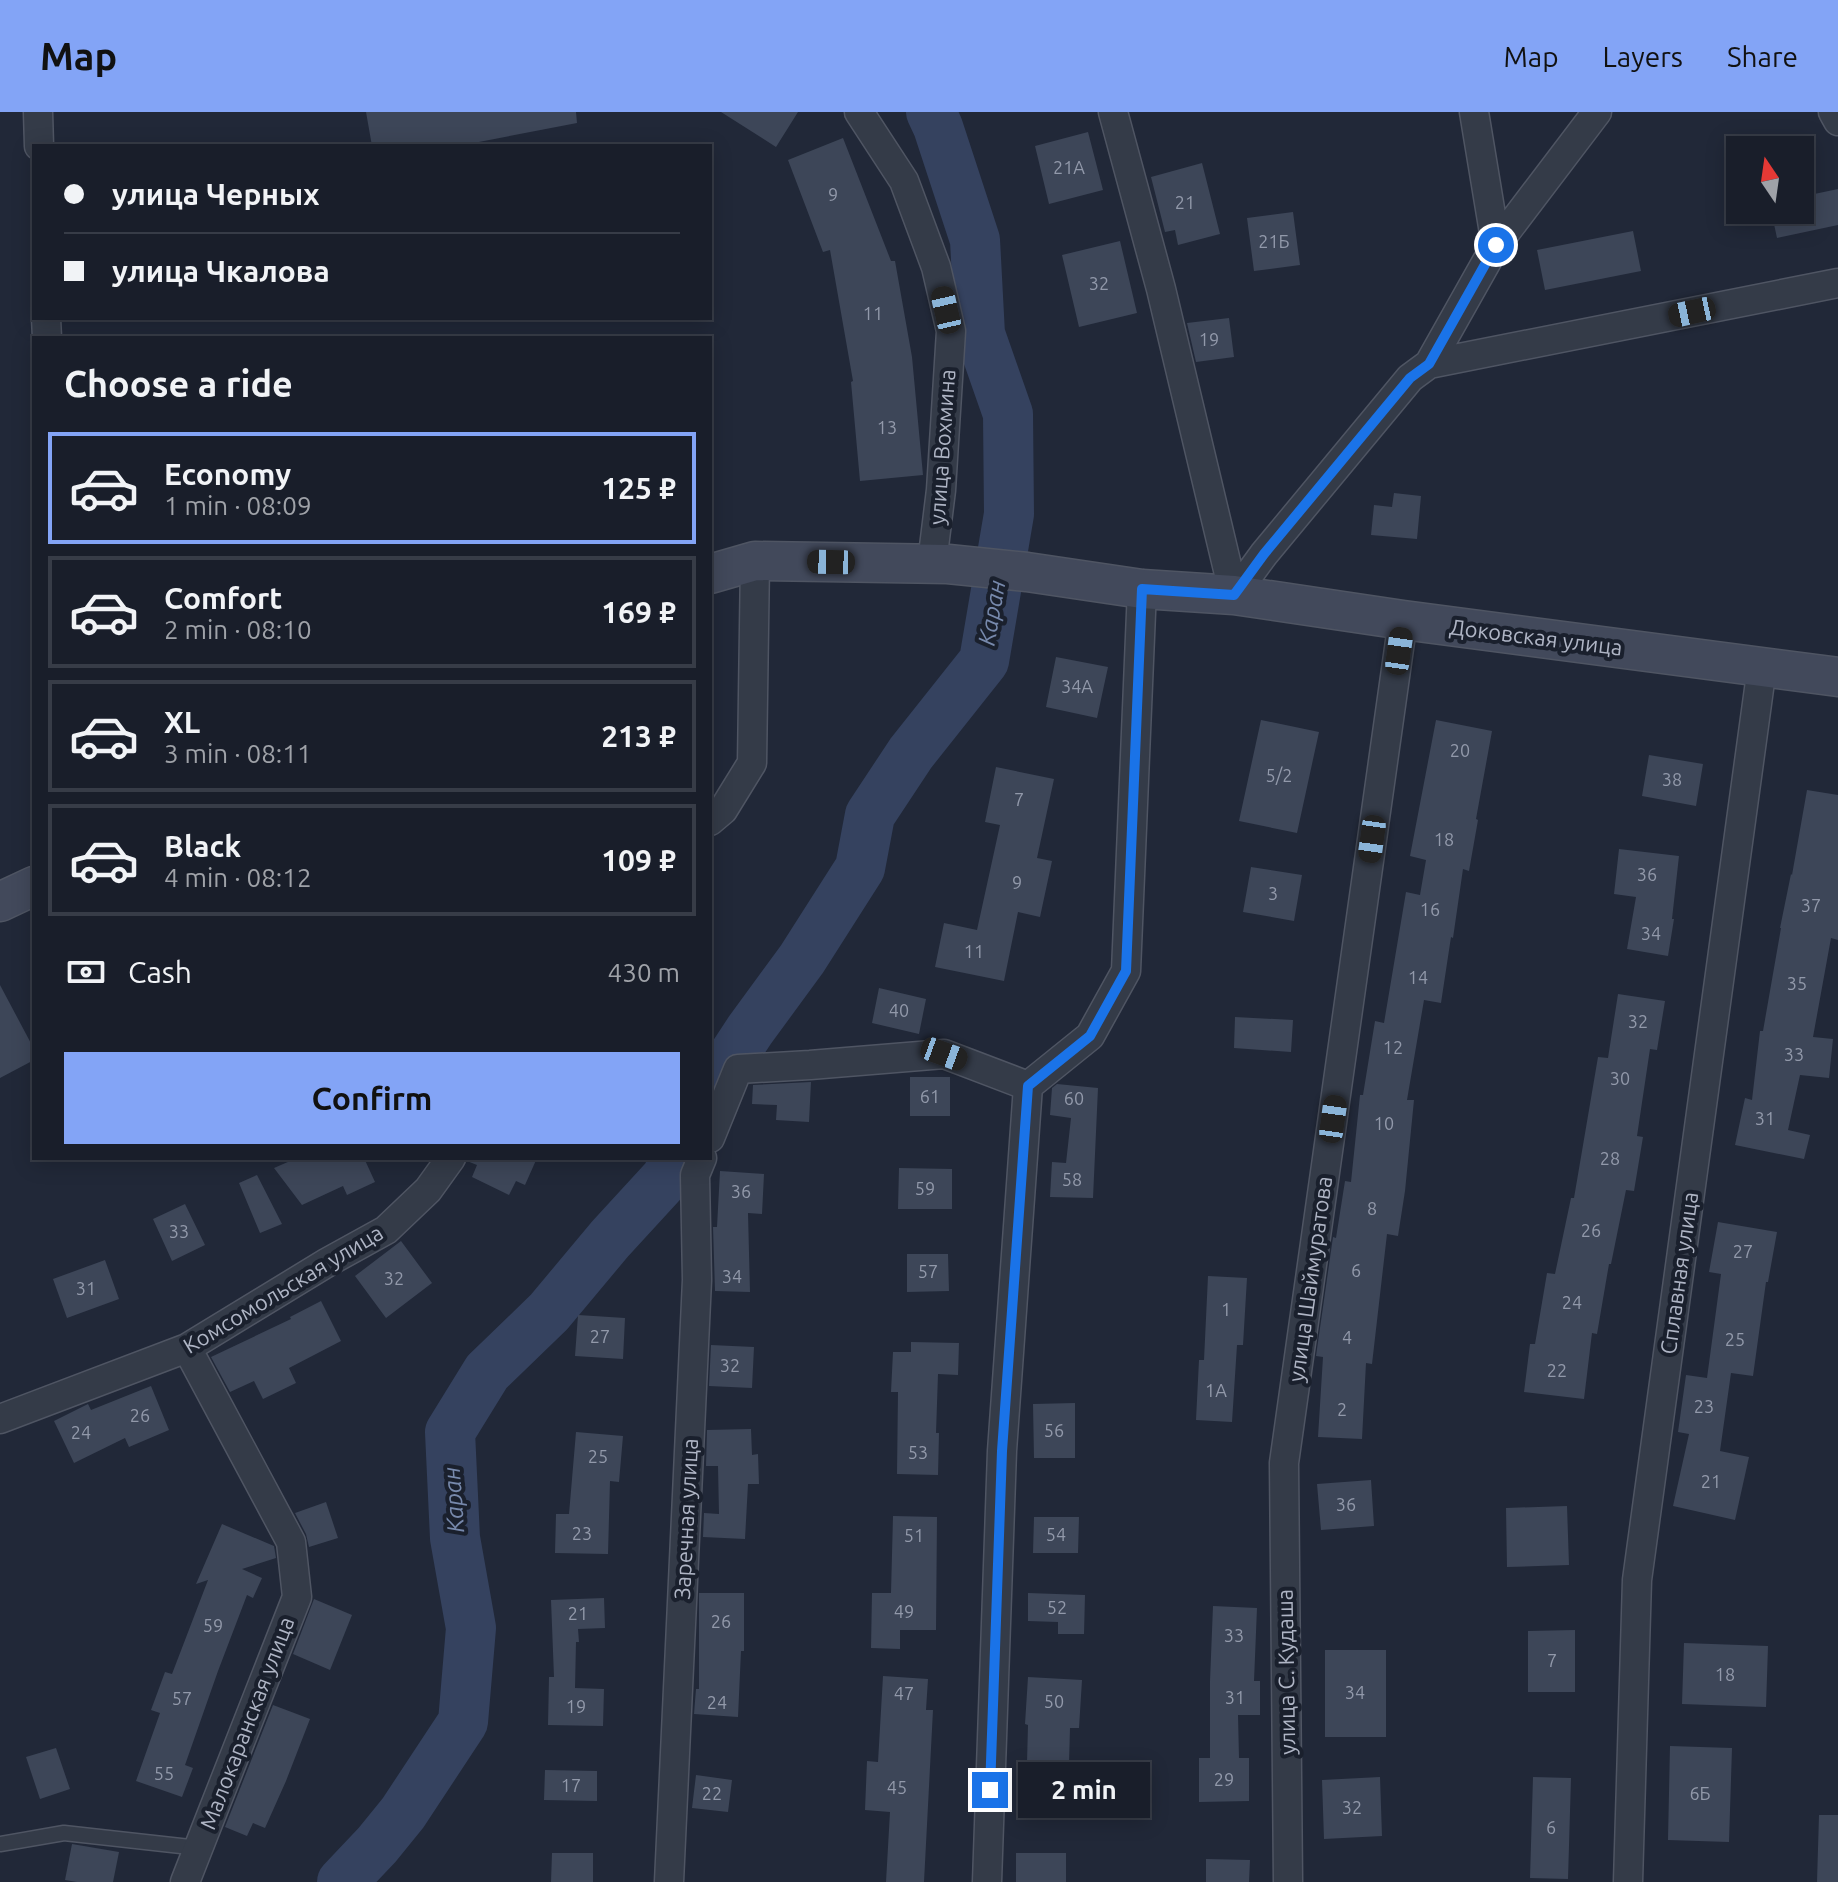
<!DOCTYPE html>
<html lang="en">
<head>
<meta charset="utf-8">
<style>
  body { margin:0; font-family:Ubuntu,sans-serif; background:#222732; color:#f1f3f6; height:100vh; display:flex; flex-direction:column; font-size:30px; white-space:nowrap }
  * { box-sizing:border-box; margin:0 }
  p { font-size:26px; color:#9fa2a8 }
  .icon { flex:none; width:44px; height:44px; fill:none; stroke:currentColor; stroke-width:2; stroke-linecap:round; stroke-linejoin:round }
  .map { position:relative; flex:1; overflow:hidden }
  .drawer { position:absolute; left:32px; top:224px; width:680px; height:824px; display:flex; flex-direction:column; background:#191e2a; border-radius:0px; box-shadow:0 4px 20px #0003,0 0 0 2px #373c47 }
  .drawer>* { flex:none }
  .guide { position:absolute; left:32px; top:32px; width:680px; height:176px; border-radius:0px; box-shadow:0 4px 20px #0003,0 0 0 2px #373c47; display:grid; align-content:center; height:176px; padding:0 32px; background:#191e2a }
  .needle { width:52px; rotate:347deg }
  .fabs { position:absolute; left:1726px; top:24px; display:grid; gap:16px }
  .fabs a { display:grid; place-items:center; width:88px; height:88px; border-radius:0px; background:#191e2a; box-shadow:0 4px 20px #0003,0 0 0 2px #373c47; font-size:40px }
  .end { position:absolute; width:36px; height:36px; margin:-18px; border:10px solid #1a73e8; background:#fff; box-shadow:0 0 0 4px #fff }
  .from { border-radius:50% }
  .bubble { position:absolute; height:56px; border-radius:0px; background:#191e2a; box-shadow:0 4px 20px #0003,0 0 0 2px #373c47; font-size:26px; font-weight:700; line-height:56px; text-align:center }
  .car { position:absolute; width:24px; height:48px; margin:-24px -12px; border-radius:10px; box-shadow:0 0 6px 2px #0007; background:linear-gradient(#222 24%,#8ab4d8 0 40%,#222 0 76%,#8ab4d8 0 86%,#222 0) }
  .guide b { display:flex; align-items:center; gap:28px; height:76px; font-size:30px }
  .guide b+b { border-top:2px solid #373c47 }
  .guide i { width:20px; height:20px; background:#f1f3f6 }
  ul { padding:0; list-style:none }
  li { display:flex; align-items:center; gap:24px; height:112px; margin:0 16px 12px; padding:0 16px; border:4px solid #373c47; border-radius:0px }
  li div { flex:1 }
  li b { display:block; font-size:30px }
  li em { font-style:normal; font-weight:700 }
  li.selected { border-color:#83a4f6 }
  li>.icon { width:72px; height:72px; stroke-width:1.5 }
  h2 { padding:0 32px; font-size:36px; line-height:96px }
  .pay { display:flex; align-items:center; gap:20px; height:88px; padding:0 32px; font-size:30px }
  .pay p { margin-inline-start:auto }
  .cta { display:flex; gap:16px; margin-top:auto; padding:16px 32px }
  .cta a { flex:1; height:92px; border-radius:0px; background:#83a4f6; color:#111; font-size:32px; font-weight:700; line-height:92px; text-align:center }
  header { display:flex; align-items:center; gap:48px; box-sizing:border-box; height:112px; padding:0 40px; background:#83a4f6; color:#111 }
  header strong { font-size:38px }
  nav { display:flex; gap:44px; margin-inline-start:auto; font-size:28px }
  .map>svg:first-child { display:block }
</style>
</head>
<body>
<header>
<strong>Map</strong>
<nav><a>Map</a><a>Layers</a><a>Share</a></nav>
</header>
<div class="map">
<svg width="1838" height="1770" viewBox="0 0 1838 1770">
  <rect width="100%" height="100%" fill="#212838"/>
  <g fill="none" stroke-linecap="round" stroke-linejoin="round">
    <path stroke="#35425f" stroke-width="50" d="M710 979 750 918 802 847 860 756 870 703 911 641 984 549 1009 402 1008 302 980 222 975 128 938 15 931 0
      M342 1770 377 1733 403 1701 463 1610 471 1516 455 1426 450 1320 487 1260 549 1200 610 1127 666 1066 676 1046"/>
  </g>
  <path fill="#3d4658" d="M366 0H576L577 11 458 34H372Z
    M721 0H798L776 35Z
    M1088 20 1103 78 1049 92 1035 34Z
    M843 26 891 149H895L912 245 923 363 860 369 851 270 853 269 830 138 823 140 788 48Z
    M1202 51 1220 122 1178 133 1175 118 1165 120 1151 65Z
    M1838 77V113L1777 126 1771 98H1800V85Z
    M1293 100 1300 153 1254 159 1247 106Z
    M1633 119 1641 159 1545 178 1537 138Z
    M1120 129 1137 201 1079 215 1062 143Z
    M1229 206 1234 245 1196 250 1187 211Z
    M1394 381 1421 384 1417 427 1371 423 1374 393 1392 395Z
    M1056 545 1108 555 1097 606 1046 595Z
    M1261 608 1319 620 1297 721 1239 709Z
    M1436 608 1492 619 1476 707 1478 708 1469 759 1463 757 1453 826 1451 825 1441 891 1424 888 1407 988H1414L1405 1079 1398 1124 1387 1122 1372 1252 1366 1251 1362 1327 1318 1325 1323 1245 1316 1244 1333 1125 1336 1126 1345 1069 1351 1070 1360 983H1363L1375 909 1384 911 1406 780 1420 783 1426 748 1410 744Z
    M1649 643 1703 652 1696 694 1642 684Z
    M996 655 1054 667 1037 746 1052 749 1040 805 1018 800 1004 869 935 855 944 811 977 818 1000 713 985 710Z
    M1807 678 1838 683V828L1831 826 1813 925 1833 927 1829 966 1800 963 1788 1018 1810 1023 1804 1047 1735 1033 1745 986 1752 988 1760 919H1763L1781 816H1780L1791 762 1792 763Z
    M1619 737 1679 744 1672 807H1674L1668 844 1627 837 1636 785 1614 782Z
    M1251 755 1302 763 1294 809 1243 800Z
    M0 873 34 937V948L0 966Z
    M879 876 926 887 919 922 872 911Z
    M1618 882 1665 889 1657 938 1650 937 1637 1024 1643 1025 1634 1079 1626 1078 1611 1152H1609L1597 1222 1592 1221 1584 1287 1524 1280 1530 1232H1535L1547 1161 1555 1162 1571 1086H1574L1598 945 1608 946Z
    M1235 905 1293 908 1291 940 1234 936Z
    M910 965H950V1004H910Z
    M811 970 809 1010 776 1008 777 993 752 992 753 973Z
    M1057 972 1098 976 1093 1086 1050 1085 1052 1050 1066 1051 1071 1006 1050 1003 1052 976Z
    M297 1046H364L375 1070 347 1083 343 1074 302 1093 274 1056Z
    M468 1046H537L525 1073 516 1069 509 1083 472 1065 477 1053 467 1049Z
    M899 1056 952 1057V1097H898Z
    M720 1059 764 1062 762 1102 748 1101 750 1180 715 1179 713 1115H717Z
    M257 1063 282 1112 260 1121 239 1071Z
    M185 1092 205 1133 172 1149 153 1107Z
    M1718 1110 1777 1120 1768 1170H1766L1753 1264 1731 1261 1720 1339 1749 1345 1735 1408 1673 1394 1689 1322 1678 1320 1686 1263 1707 1266 1721 1162 1709 1160Z
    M401 1129 432 1171 386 1206 355 1164Z
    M907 1142H948L949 1179 907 1180Z
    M105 1148 119 1187 67 1206 53 1167Z
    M1208 1164 1247 1166 1243 1233H1237L1232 1310 1196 1308 1199 1248H1204Z
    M321 1189 341 1229 289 1256 296 1271 263 1287 254 1269 230 1280 211 1245 291 1207 290 1205Z
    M578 1203 625 1206 623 1247 575 1244Z
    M911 1230 959 1231 958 1263 938 1262 936 1321H939L938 1363 897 1362 898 1280H891L893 1240H911Z
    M711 1233 754 1235 752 1276 709 1274Z
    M151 1274 169 1318 129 1335 125 1326 74 1351 54 1309 88 1292 91 1298Z
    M1075 1291V1346H1034L1033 1292Z
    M751 1317 752 1343 758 1342 759 1372H748L745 1427 703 1425 704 1401 719 1402 718 1354H706L707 1318Z
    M576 1320 623 1324 619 1370 610 1369 608 1442 555 1441 556 1402H569Z
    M1371 1368 1374 1414 1321 1418 1317 1372Z
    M326 1390 338 1426 309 1435 306 1422 295 1401Z
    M1567 1394 1569 1453 1507 1455 1506 1396Z
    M893 1404 937 1405 936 1518H900V1537L871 1536 872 1481H891Z
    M1034 1405H1079L1078 1441H1033Z
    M222 1412 274 1434 276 1446 242 1457 262 1466 253 1486 247 1483 218 1559 185 1653 193 1656 182 1685 136 1669 160 1601 151 1598 165 1560 172 1562 208 1468 196 1472Z
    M699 1481H744V1539H741L738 1605 694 1602 696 1577H699Z
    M1028 1481 1085 1483 1084 1522H1058V1510L1028 1509Z
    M604 1486 605 1516 578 1517 579 1530H576L575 1576 604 1577 603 1614 548 1613 549 1565H554L551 1488Z
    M314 1487 352 1503 330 1558 293 1542Z
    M1213 1494 1257 1496 1254 1569H1260V1603H1238L1239 1646H1249V1689L1199 1690V1646H1210V1569Z
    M1575 1518V1580H1528V1519Z
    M1684 1531 1768 1534 1766 1595 1682 1592Z
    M1325 1538H1386V1625H1325Z
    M883 1564 928 1567 926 1598H933L924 1770H886L890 1700 865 1698 867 1649 878 1650Z
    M1028 1565 1082 1568 1079 1616H1070L1068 1689 1026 1688 1028 1613 1025 1612Z
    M273 1593 310 1607 286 1669 265 1716 253 1711 247 1724 225 1715Z
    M1670 1634 1732 1636 1729 1730 1668 1728Z
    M56 1636 70 1677 40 1687 26 1645Z
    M545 1658 597 1659V1689L544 1688Z
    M696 1663 732 1668 728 1700 692 1696Z
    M1380 1665 1382 1724 1324 1727 1322 1668Z
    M1533 1665 1571 1666 1568 1767 1530 1766Z
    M1819 1703H1838V1770H1817Z
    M72 1732 119 1740 113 1770H77L65 1768Z
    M552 1741H593V1770H551Z
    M1016 1741H1066V1770H1016Z
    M1206 1747 1250 1748 1249 1770H1206Z"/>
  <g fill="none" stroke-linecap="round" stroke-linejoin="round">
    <g stroke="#4f5563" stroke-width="17">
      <path id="lane" d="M0 1732 64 1721 199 1736"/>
    </g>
    <g stroke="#4f5563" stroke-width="31">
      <path id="street" d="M38 0 39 34
        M859 0 904 69 936 155 951 219 941 378 932 451
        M1113 0 1161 177 1234 483
        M1833 0 1838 9
        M1496 133 1597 0
        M46 206 47 226
        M1429 252 1838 171
        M1234 483 1264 442 1410 266 1429 252 1496 133 1474 0
        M710 709 723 698 752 651 755 449
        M710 1026 738 957 810 953 944 942 1028 974
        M0 1307 187 1236 328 1150 386 1118 428 1078 451 1046
        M185 1770 297 1485 291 1430 187 1236
        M669 1770 697 1168 695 1063 702 1046
        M987 1770 1002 1339 1028 974 1090 924 1126 859 1142 477
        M1288 1770 1284 1351 1403 508
        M1628 1770 1637 1468 1762 555"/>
    </g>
    <g stroke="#4f5563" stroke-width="41">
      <path id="secondary" d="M710 462 755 449 948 452 1027 460 1142 477 1234 483 1403 508 1838 565
        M0 790 34 774"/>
    </g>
    <use href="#lane" stroke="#343b48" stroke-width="14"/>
    <use href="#street" stroke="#343b48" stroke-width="28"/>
    <use href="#secondary" stroke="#42495b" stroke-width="38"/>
  </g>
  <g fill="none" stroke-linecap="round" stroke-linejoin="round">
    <path stroke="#1a73e8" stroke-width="10" d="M990 1678 1002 1339 1028 974 1090 924 1126 859 1142 477 1234 483 1264 442 1410 266 1429 252 1496 133"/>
  </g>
  <g text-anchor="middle" stroke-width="8" stroke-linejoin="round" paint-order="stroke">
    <g font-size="18" fill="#9299aa">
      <text x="1069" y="62">21А</text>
      <text x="833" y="89">9</text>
      <text x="1185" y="97">21</text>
      <text x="1274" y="136">21Б</text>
      <text x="1099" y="178">32</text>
      <text x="873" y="208">11</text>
      <text x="1209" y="234">19</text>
      <text x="887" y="322">13</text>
      <text x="1077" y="581">34А</text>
      <text x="1460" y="645">20</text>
      <text x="1279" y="670">5/2</text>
      <text x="1672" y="674">38</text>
      <text x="1019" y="694">7</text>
      <text x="1444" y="734">18</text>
      <text x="1647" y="769">36</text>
      <text x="1017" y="777">9</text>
      <text x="1273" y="788">3</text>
      <text x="1811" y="800">37</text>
      <text x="1430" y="804">16</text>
      <text x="1651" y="828">34</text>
      <text x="974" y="846">11</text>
      <text x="1418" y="872">14</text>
      <text x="1797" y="878">35</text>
      <text x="899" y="905">40</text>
      <text x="1638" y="916">32</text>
      <text x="1393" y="942">12</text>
      <text x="1794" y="949">33</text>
      <text x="1620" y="973">30</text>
      <text x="930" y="991">61</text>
      <text x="1074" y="993">60</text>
      <text x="1765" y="1013">31</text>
      <text x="1384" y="1018">10</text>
      <text x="1610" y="1053">28</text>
      <text x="1072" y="1074">58</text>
      <text x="925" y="1083">59</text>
      <text x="741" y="1086">36</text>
      <text x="1372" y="1103">8</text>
      <text x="1591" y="1125">26</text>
      <text x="179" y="1126">33</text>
      <text x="1743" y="1146">27</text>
      <text x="1356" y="1165">6</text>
      <text x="928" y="1166">57</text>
      <text x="732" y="1171">34</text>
      <text x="394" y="1173">32</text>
      <text x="86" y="1183">31</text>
      <text x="1572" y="1197">24</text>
      <text x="1226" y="1204">1</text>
      <text x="600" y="1231">27</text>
      <text x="1347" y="1232">4</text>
      <text x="1735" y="1234">25</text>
      <text x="730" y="1260">32</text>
      <text x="1557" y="1265">22</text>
      <text x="1216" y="1285">1А</text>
      <text x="1704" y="1301">23</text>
      <text x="1342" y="1304">2</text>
      <text x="140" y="1310">26</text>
      <text x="1054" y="1325">56</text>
      <text x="81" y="1327">24</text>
      <text x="918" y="1347">53</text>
      <text x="598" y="1351">25</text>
      <text x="1711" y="1376">21</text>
      <text x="1346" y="1399">36</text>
      <text x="582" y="1428">23</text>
      <text x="1056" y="1429">54</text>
      <text x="914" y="1430">51</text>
      <text x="1057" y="1502">52</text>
      <text x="904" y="1506">49</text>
      <text x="578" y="1508">21</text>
      <text x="721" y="1516">26</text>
      <text x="213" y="1520">59</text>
      <text x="1234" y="1530">33</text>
      <text x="1552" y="1555">7</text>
      <text x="1725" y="1569">18</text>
      <text x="1355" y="1587">34</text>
      <text x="904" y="1588">47</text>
      <text x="1235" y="1592">31</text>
      <text x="182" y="1593">57</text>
      <text x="1054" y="1596">50</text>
      <text x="717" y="1597">24</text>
      <text x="576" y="1601">19</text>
      <text x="164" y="1668">55</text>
      <text x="1224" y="1674">29</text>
      <text x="571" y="1680">17</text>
      <text x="897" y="1682">45</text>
      <text x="712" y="1688">22</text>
      <text x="1700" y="1688">6Б</text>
      <text x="1352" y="1702">32</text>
      <text x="1551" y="1722">6</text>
    </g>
    <g font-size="22" fill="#afb5c5" stroke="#1a202d">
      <text transform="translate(942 335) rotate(-86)" y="8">улица Вохмина</text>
      <text transform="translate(1536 525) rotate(7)" y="8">Доковская улица</text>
      <text transform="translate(1679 1161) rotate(-82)" y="8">Сплавная улица</text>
      <text transform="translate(1310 1167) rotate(-82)" y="8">улица Шаймуратова</text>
      <text transform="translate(283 1177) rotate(-31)" y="8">Комсомольская улица</text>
      <text transform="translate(686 1407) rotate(-87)" y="8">Заречная улица</text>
      <text transform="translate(1286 1560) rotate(-91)" y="8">улица С. Кудаша</text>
      <text transform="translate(247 1611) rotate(-69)" y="8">Малокаранская улица</text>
    </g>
    <g font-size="24" font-style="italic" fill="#7789ac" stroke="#1a202d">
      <text transform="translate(992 501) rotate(-80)" y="8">Каран</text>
      <text transform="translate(454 1388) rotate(-94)" y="8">Каран</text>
    </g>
  </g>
</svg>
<div class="fabs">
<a><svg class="needle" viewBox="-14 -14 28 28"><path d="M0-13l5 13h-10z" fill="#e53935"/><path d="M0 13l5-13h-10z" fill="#9fa2a8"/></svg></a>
</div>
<i class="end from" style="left:1496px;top:133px"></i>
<i class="end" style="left:990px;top:1678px"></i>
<div class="bubble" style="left:1018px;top:1650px;width:132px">2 min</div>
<i class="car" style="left:946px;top:198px;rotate:347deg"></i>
<i class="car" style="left:1692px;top:200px;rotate:258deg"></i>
<i class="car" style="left:831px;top:450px;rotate:271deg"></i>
<i class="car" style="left:1399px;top:539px;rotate:8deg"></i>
<i class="car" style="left:1372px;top:727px;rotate:188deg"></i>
<i class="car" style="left:944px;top:942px;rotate:110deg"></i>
<i class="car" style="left:1333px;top:1007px;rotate:8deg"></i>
<div class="guide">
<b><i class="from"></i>улица Черных</b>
<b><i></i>улица Чкалова</b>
</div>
<section class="drawer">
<h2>Choose a ride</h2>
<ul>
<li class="selected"><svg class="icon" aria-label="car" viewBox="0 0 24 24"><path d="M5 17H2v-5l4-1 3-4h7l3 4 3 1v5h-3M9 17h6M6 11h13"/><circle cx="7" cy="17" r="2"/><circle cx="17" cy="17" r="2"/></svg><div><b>Economy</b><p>1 min · 08:09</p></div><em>125 ₽</em></li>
<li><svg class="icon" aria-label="car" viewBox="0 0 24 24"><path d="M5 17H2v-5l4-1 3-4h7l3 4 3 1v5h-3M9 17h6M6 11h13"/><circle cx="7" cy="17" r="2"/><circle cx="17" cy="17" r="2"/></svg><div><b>Comfort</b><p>2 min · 08:10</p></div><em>169 ₽</em></li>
<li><svg class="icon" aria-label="car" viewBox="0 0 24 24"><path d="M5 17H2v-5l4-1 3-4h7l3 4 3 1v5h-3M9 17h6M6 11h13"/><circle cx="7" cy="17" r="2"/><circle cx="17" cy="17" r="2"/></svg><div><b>XL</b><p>3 min · 08:11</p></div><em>213 ₽</em></li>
<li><svg class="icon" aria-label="car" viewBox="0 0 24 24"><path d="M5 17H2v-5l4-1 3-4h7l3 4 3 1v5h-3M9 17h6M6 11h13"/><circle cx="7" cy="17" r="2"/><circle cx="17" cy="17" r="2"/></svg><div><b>Black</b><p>4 min · 08:12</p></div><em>109 ₽</em></li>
</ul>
<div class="pay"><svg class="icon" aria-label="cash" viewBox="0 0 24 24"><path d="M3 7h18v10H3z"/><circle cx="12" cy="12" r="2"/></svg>Cash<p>430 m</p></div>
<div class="cta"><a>Confirm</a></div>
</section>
</div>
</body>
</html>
